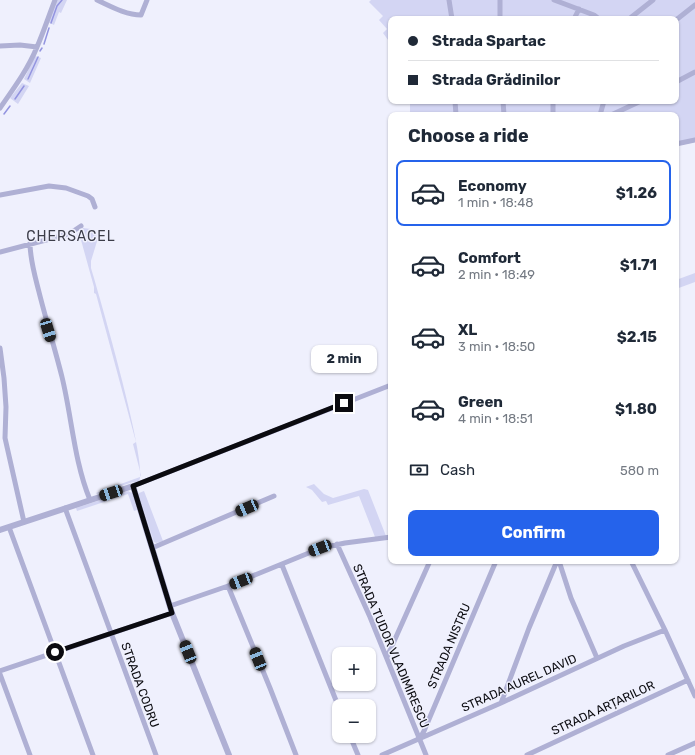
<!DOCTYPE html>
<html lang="en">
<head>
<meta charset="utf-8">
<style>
  body { margin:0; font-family:Rubik,sans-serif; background:#f2f2f3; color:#1f2937; height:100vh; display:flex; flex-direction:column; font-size:15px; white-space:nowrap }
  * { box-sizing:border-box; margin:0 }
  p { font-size:13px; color:#747a83 }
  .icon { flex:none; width:22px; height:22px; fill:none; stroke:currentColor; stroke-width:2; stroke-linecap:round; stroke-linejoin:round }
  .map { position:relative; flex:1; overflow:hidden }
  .drawer { position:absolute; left:388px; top:112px; width:291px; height:452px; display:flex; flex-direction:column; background:#fff; border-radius:8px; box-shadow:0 1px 3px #0004 }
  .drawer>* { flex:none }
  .hud { position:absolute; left:388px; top:16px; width:291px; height:88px; border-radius:8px; box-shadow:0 1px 3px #0004; display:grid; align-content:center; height:88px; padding:0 20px; background:#fff }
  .tools { position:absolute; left:332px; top:647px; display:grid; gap:8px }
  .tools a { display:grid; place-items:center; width:44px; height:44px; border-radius:8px; background:#fff; box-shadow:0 1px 3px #0004; font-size:20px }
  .end { position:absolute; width:18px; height:18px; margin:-9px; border:5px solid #0b0b10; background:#fff; box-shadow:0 0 0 2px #fff }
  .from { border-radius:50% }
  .bubble { position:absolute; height:28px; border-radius:8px; background:#fff; box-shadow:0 1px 3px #0004; font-size:13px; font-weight:700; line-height:28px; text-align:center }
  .car { position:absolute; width:12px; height:24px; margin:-12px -6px; border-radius:5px; box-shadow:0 0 3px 1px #0007; background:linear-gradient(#222 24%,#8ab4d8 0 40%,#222 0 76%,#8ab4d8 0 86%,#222 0) }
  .hud b { display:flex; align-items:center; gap:14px; height:38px; font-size:15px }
  .hud b+b { border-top:1px solid #e0e1e3 }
  .hud i { width:10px; height:10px; background:#1f2937 }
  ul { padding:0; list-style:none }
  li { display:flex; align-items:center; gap:12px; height:66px; margin:0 8px 6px; padding:0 12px; border:2px solid transparent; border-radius:8px }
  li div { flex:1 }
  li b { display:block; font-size:15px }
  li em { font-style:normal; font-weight:700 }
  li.on { border-color:#2563eb }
  li>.icon { width:36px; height:36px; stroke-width:1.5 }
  h2 { padding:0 20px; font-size:18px; line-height:48px }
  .pay { display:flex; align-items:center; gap:10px; height:44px; padding:0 20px; font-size:15px }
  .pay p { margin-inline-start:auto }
  .primary-button { display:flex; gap:8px; margin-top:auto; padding:8px 20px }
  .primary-button a { flex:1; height:46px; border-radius:8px; background:#2563eb; color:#fff; font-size:16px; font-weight:700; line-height:46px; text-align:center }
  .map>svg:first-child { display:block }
</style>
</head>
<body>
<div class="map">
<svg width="695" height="755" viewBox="0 0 695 755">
  <rect width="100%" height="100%" fill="#eff0fd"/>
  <path fill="#d3d5f3" d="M57 0H67L61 13 59 12 54 25 48 22Z
    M371 0H695V142L676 146V115H410V101H676V19H391V44L383 33 387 29 379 20 383 16 369 2Z
    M35 56 41 58 30 83 24 79Z
    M22 83 29 86 18 104 10 98Z
    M83 228 91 229 98 238 91 261V268C99 295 149 466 139 481L134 483 133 482 97 494 96 493 140 477 141 475 133 444 136 442 96 294 94 293V287L81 240 76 238 77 234Z
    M695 273V282L676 289V280Z
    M314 484 324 494 333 498 364 489 368 490 386 536 375 537 359 496 328 505 326 501 322 502 312 490 306 487Z
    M128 491 132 493 137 510 134 511 128 494 77 511 76 508Z
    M144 491 163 541 156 543 154 542 139 495V493Z"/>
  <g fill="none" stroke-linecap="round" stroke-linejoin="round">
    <path stroke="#9394e0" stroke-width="1.5" d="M51 23 57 6 62 0
      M44 44 49 28
      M40 51 42 48
      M28 79 38 57
      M15 99 24 86
      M4 114 10 106"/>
    <path stroke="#afb0d4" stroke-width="5" d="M97 0C110 6 126 15 141 15L147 0
      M449 0 452 19
      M500 0V19
      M554 0 594 15 599 19
      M574 19 579 9
      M629 19 653 0
      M676 20 695 5
      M0 46 20 45 37 47
      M676 82 695 72
      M455 101 456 115
      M503 101 504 115
      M553 101V115
      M0 108C14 88 28 69 37 47 44 31 49 15 55 0
      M600 115 604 101
      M611 115 641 101
      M676 144 695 140
      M0 195 49 186 66 188 88 196 92 199 95 207
      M30 243C30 260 35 276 39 292 46 320 55 349 62 377 72 418 74 461 90 500
      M0 252 69 234 81 226
      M0 348 4 378 6 407 5 438 24 522
      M133 486 391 385
      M65 508 156 755
      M9 527 93 755
      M337 544 370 617 426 755
      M152 548 274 496
      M559 561 571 598 597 658
      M631 561 665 630 695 696
      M282 565 339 708
      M228 586 270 688 296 755
      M170 606 228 586 321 548 345 543 391 537
      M387 657 430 561
      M0 671 172 613
      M0 674 30 755
      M501 703 529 628 557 561
      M350 736 358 755
      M420 738 424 731 496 561
      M382 755 501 703 624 646 665 630
      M527 755 688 680
      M668 755 695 743"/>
    <path stroke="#afb0d4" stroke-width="6" d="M0 530 133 486 172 613 229 755"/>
  </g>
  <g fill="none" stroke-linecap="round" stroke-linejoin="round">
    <path stroke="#0b0b10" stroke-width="5" d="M55 652 172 613 133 486 344 403"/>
  </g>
  <g text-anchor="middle" stroke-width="3" stroke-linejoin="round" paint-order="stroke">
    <g font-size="12" fill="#0b0b10" stroke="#eff0fd">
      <text transform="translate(391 646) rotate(67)" y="4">STRADA TUDOR VLADIMIRESCU</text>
      <text transform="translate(449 646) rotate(-67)" y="4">STRADA NISTRU</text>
      <text transform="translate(519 683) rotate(-24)" y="4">STRADA AUREL DAVID</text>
      <text transform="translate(140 685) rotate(70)" y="4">STRADA CODRU</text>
      <text transform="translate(603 708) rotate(-25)" y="4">STRADA ARȚARILOR</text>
    </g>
    <g font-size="14" letter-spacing="1" fill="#3c3d49" stroke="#eff0fd">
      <text x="71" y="241">CHERSACEL</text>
    </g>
  </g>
</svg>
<div class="tools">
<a>+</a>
<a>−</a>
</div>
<i class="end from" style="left:55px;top:652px"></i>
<i class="end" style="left:344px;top:403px"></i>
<div class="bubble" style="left:311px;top:345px;width:66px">2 min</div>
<i class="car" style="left:48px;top:330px;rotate:163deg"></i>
<i class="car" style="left:111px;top:493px;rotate:252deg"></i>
<i class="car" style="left:247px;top:508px;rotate:247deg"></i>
<i class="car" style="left:320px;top:548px;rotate:249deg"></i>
<i class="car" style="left:241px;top:581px;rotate:249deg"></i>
<i class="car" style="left:188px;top:652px;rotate:338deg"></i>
<i class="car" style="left:258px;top:659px;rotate:338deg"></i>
<div class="hud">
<b><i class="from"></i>Strada Spartac</b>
<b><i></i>Strada Grădinilor</b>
</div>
<section class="drawer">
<h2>Choose a ride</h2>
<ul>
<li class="on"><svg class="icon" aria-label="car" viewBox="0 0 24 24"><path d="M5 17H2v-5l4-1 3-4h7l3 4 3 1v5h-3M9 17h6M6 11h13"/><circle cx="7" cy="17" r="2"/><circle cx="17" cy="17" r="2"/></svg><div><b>Economy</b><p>1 min · 18:48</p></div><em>$1.26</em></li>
<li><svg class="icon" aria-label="car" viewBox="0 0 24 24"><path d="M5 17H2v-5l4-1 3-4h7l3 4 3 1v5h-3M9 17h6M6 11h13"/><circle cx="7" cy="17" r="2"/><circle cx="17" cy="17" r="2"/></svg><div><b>Comfort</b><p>2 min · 18:49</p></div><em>$1.71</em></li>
<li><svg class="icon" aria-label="car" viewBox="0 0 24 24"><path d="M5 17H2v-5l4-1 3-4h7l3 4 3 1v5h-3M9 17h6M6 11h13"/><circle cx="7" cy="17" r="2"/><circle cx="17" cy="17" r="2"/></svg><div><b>XL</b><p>3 min · 18:50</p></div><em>$2.15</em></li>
<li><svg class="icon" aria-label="car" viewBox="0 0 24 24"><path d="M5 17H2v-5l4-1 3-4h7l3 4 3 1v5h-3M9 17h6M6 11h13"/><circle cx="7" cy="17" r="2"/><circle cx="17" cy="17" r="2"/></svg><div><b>Green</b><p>4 min · 18:51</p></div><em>$1.80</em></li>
</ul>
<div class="pay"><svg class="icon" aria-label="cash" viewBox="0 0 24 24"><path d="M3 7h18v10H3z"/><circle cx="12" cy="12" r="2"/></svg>Cash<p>580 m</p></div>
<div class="primary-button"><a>Confirm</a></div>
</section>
</div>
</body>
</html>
